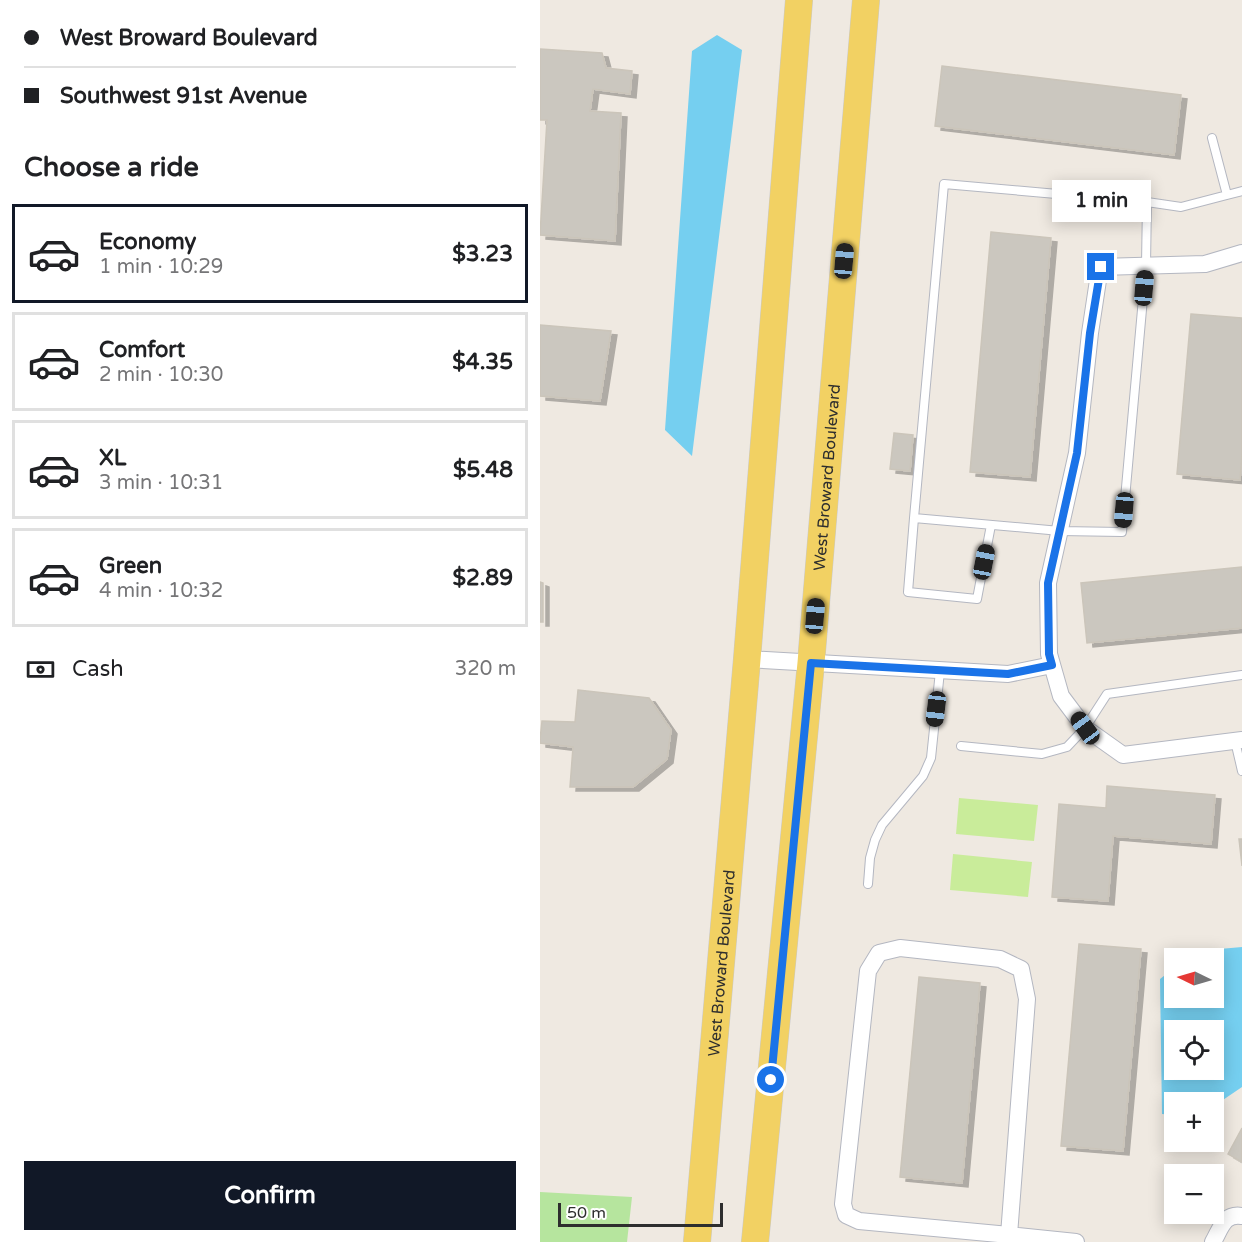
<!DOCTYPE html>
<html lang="en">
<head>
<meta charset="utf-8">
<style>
  body { margin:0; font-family:"Varela Round",sans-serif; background:#f2f2f2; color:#202124; height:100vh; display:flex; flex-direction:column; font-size:22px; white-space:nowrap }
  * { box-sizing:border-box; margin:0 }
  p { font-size:20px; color:#757577 }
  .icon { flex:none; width:33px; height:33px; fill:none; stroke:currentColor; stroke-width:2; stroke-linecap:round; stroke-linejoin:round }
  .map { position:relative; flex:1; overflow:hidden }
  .drawer { display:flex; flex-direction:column; background:#fff; width:540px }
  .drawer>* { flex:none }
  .hud { display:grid; align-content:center; height:132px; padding:0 24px; background:#fff }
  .needle { width:39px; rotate:275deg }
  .fabs { position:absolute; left:624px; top:948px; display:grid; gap:12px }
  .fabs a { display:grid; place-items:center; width:60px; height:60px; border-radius:0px; background:#fff; box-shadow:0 3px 15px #0003; font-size:30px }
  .scale { position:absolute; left:18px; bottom:15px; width:165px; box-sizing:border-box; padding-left:6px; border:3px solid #2e2e2e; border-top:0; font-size:16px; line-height:21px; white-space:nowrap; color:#2e2e2e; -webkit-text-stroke:4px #fff; paint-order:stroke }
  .end { position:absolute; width:27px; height:27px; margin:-14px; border:8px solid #1a73e8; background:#fff; box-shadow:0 0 0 3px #fff }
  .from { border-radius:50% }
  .bubble { position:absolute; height:42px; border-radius:0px; background:#fff; box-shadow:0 3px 15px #0003; font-size:20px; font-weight:800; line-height:42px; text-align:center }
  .car { position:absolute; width:18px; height:36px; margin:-18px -9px; border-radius:8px; box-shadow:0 0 4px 2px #0007; background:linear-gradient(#222 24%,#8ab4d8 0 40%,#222 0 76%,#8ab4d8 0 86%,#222 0) }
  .hud b { display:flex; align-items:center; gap:21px; height:57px; font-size:22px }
  .hud b+b { border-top:2px solid #e0e0e0 }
  .hud i { width:15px; height:15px; background:#202124 }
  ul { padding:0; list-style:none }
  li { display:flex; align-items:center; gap:18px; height:99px; margin:0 12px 9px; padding:0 12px; border:3px solid #e0e0e0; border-radius:0px }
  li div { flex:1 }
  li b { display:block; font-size:22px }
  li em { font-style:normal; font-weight:800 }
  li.current { border-color:#111827 }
  li>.icon { width:54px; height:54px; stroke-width:1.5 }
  h2 { padding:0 24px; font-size:27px; line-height:72px }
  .pay { display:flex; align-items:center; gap:15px; height:66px; padding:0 24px; font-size:22px }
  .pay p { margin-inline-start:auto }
  .primary-button { display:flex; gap:12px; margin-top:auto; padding:12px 24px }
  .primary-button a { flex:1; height:69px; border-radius:0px; background:#111827; color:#fff; font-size:24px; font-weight:800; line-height:69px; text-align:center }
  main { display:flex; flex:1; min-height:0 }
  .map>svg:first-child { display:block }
</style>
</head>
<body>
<main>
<section class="drawer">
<div class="hud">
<b><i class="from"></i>West Broward Boulevard</b>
<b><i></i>Southwest 91st Avenue</b>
</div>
<h2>Choose a ride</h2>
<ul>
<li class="current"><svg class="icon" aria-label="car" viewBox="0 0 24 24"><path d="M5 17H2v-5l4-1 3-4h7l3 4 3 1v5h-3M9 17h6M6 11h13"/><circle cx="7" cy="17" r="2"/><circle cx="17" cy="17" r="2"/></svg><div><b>Economy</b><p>1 min · 10:29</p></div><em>$3.23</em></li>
<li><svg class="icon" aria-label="car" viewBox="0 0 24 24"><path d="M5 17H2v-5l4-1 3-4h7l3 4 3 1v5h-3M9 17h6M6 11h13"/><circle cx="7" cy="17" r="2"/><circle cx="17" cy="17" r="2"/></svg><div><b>Comfort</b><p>2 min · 10:30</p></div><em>$4.35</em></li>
<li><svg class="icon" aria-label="car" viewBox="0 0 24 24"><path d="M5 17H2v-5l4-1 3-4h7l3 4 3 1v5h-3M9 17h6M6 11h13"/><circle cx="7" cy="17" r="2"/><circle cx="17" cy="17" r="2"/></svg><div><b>XL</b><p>3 min · 10:31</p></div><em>$5.48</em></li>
<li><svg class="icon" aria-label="car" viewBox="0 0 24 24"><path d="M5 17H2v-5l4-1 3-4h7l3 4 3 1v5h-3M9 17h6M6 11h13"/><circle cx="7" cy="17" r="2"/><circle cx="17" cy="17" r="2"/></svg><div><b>Green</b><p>4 min · 10:32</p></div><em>$2.89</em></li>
</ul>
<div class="pay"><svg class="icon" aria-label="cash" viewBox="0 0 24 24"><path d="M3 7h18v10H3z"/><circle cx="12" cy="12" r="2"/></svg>Cash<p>320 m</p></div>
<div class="primary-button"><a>Confirm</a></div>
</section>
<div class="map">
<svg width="702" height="1242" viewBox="0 0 702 1242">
  <defs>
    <filter id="shadow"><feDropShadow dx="6" dy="4" stdDeviation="0" flood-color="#0004"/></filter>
  </defs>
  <rect width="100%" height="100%" fill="#efe9e1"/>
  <path fill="#b6e59e" d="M0 1192 92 1197 87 1242H0Z"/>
  <path fill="#c9ec9a" d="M419 798 498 805 494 841 416 834Z
    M413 854 492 862 488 897 410 890Z"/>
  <path fill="#75cff0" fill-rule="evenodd" d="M177 35 202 50 152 456 125 430 152 51Z
    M702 947V1087L674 1106V1102H634V1115L622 1114 620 979 634 968V998H674V958H647L657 951ZM634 1030H674V1070H634Z"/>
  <path fill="#cbc7bf" stroke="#cbc5ba" stroke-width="1.5" filter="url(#shadow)" d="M0 49 62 53 66 68 92 71 90 94 53 89 50 111 81 113 75 241 0 235 7 120H0Z
    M402 66 641 95 634 155 395 126Z
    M451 232 511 238 490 477 430 472Z
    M651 314 702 318V454L700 480 637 474Z
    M0 325 71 331 60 401 0 396Z
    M354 433 373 435 370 471 350 469Z
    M702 567V628L547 643 541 583Z
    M0 582 3 583V622H0Z
    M38 690 109 698 131 730 127 759 93 787H30L33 747 0 743V740L2 721 35 722Z
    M567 786 675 795 671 844 573 836 568 901 512 897 519 804 566 808Z
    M699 839H702V866Z
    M539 944 601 949 583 1151 521 1146Z
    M379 977 440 983 422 1183 360 1177Z
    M702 1128V1162L688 1154Z"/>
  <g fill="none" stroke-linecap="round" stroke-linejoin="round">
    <g stroke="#b4b7c1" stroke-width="10">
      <path id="lane" d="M687 195 702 191
        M607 202 606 265 582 532 520 531 374 518 404 184 607 202 641 207 687 195 672 138
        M374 518 368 592 437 599 451 525
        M695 741 702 771
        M421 746 502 754 527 747 545 728 567 694 702 675
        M328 884 330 858 335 840 342 825 383 776 391 758 400 671"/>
    </g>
    <g stroke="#b4b7c1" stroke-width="18">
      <path id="street" d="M702 253 665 264 560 267 550 333 537 453 508 583 509 654 521 696 545 728 583 755 702 740
        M207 659 468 674 512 665
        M469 1242V1235L319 1221 306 1215 303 1204 328 971 339 953 360 948 460 959 481 969 487 999 469 1235 536 1242
        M673 1242C681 1228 684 1213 702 1216"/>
    </g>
    <g stroke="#c9c9c9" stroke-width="28">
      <g id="primary">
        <path id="s1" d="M157 1242 207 659 259 0"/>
        <path id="s2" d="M215 1242 271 663 326 0"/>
      </g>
    </g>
    <use href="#lane" stroke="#fff" stroke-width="8"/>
    <use href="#street" stroke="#fff" stroke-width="16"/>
    <use href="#primary" stroke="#f2d163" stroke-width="27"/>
  </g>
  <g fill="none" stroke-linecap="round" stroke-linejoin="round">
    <path stroke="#1a73e8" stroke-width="8" d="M231 1080 271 663 468 674 512 665 509 654 508 583 537 453 550 333 561 267"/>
  </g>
  <g text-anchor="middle" stroke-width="5" stroke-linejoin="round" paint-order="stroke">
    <g font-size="16" fill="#2e2e2e" stroke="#fff">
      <text dy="6" stroke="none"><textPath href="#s2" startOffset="768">West Broward Boulevard</textPath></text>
      <text dy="6" stroke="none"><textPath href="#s1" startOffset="280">West Broward Boulevard</textPath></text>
    </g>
  </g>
</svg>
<div class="fabs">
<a><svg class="needle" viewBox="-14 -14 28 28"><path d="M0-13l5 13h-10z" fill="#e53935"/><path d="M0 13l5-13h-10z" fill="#757577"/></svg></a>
<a><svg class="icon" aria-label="locate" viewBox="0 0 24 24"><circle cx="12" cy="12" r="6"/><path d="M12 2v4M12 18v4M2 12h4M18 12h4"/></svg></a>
<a>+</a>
<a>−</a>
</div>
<div class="scale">50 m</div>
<i class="end from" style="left:231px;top:1080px"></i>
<i class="end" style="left:561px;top:267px"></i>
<div class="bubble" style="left:512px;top:180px;width:99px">1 min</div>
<i class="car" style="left:304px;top:261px;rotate:5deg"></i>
<i class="car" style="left:604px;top:288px;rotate:5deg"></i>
<i class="car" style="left:584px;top:510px;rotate:185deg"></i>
<i class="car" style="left:444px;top:562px;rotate:11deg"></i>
<i class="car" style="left:275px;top:616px;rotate:5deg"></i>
<i class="car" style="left:396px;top:709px;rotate:187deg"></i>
<i class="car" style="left:545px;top:728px;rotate:324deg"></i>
</div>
</main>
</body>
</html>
